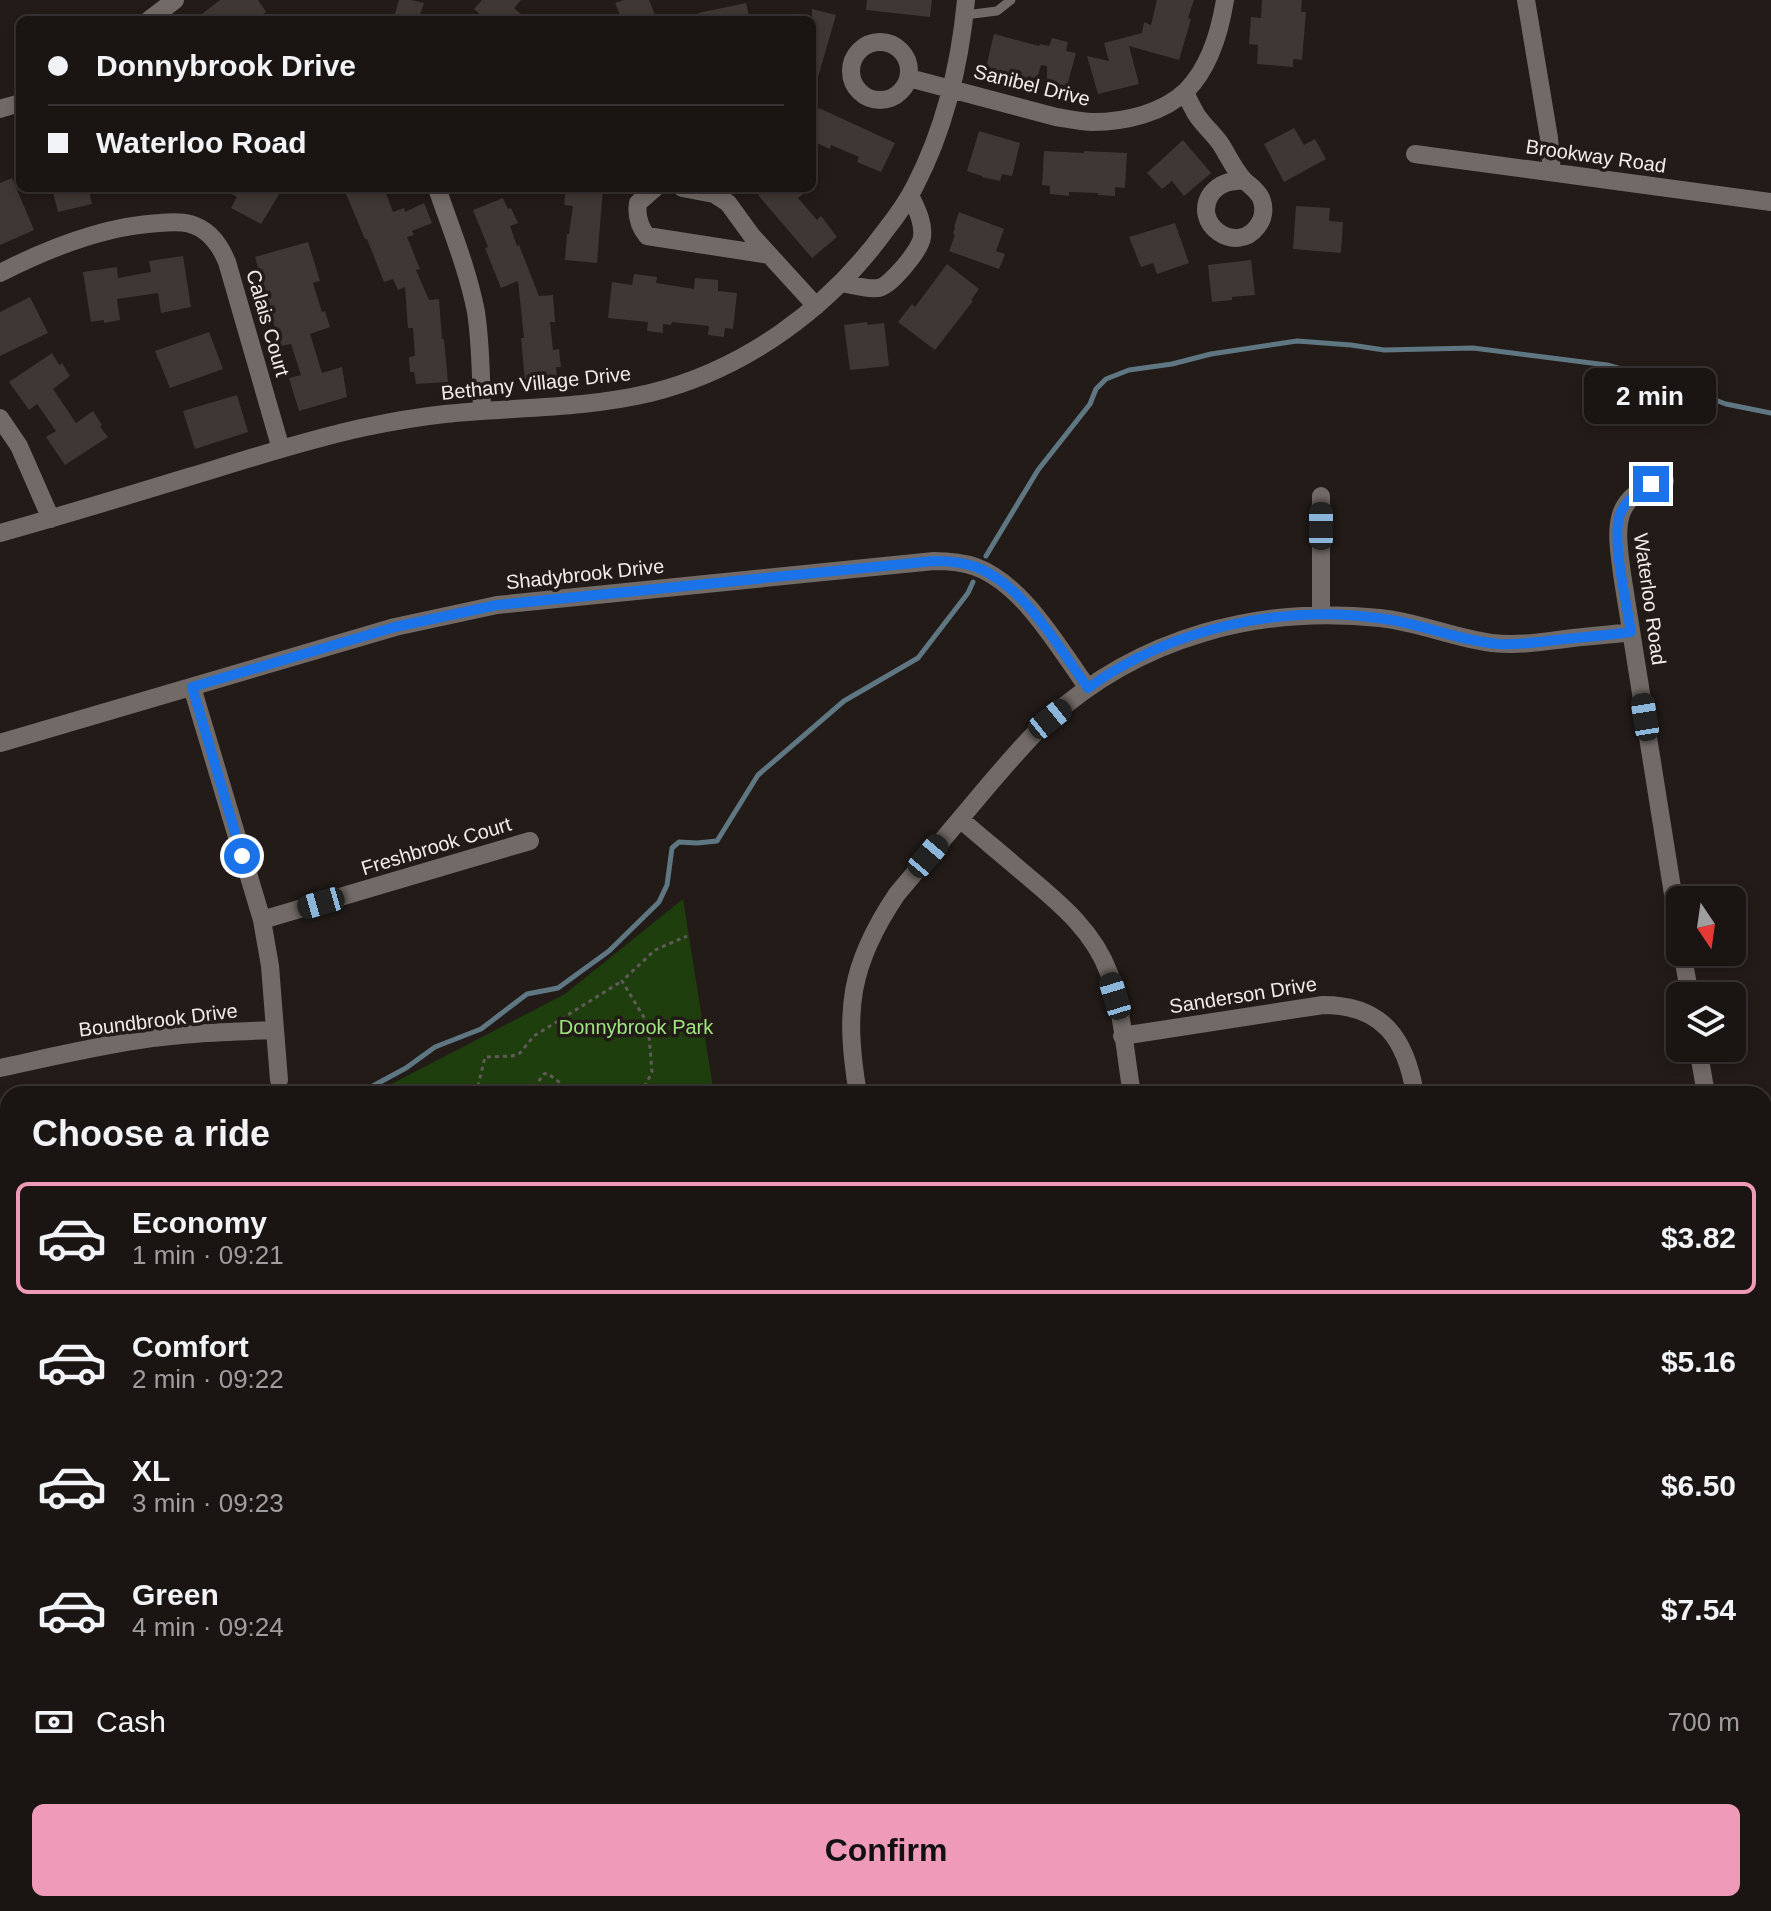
<!DOCTYPE html>
<html lang="en">
<head>
<meta charset="utf-8">
<style>
  body { margin:0; font-family:Arial,sans-serif; background:#272120; color:#f1f3f6; height:100vh; display:flex; flex-direction:column; font-size:30px; white-space:nowrap }
  * { box-sizing:border-box; margin:0 }
  p { font-size:26px; color:#9f9e9f }
  .icon { flex:none; width:44px; height:44px; fill:none; stroke:currentColor; stroke-width:2; stroke-linecap:round; stroke-linejoin:round }
  .map { position:relative; flex:1; overflow:hidden }
  .drawer { position:absolute; left:0px; top:1086px; width:1772px; height:826px; display:flex; flex-direction:column; background:#1a1412; border-radius:24px 24px 0 0; box-shadow:0 4px 12px #0003,0 0 0 2px #383332 }
  .drawer>* { flex:none }
  .banner { position:absolute; left:16px; top:16px; width:800px; height:176px; border-radius:12px; box-shadow:0 4px 12px #0003,0 0 0 2px #383332; display:grid; align-content:center; height:176px; padding:0 32px; background:#1a1412 }
  .needle { width:52px; rotate:167deg }
  .buttons { position:absolute; left:1666px; top:886px; display:grid; gap:16px }
  .buttons a { display:grid; place-items:center; width:80px; height:80px; border-radius:12px; background:#1a1412; box-shadow:0 4px 12px #0003,0 0 0 2px #383332; font-size:40px }
  .end { position:absolute; width:36px; height:36px; margin:-18px; border:10px solid #1a73e8; background:#fff; box-shadow:0 0 0 4px #fff }
  .from { border-radius:50% }
  .bubble { position:absolute; height:56px; border-radius:12px; background:#1a1412; box-shadow:0 4px 12px #0003,0 0 0 2px #383332; font-size:26px; font-weight:800; line-height:56px; text-align:center }
  .car { position:absolute; width:24px; height:48px; margin:-24px -12px; border-radius:10px; box-shadow:0 0 6px 2px #0007; background:linear-gradient(#222 24%,#8ab4d8 0 40%,#222 0 76%,#8ab4d8 0 86%,#222 0) }
  .banner b { display:flex; align-items:center; gap:28px; height:76px; font-size:30px }
  .banner b+b { border-top:2px solid #383332 }
  .banner i { width:20px; height:20px; background:#f1f3f6 }
  ul { padding:0; list-style:none }
  li { display:flex; align-items:center; gap:24px; height:112px; margin:0 16px 12px; padding:0 16px; border:4px solid transparent; border-radius:12px }
  li div { flex:1 }
  li b { display:block; font-size:30px }
  li em { font-style:normal; font-weight:800 }
  li.on { border-color:#ef9ab8 }
  li>.icon { width:72px; height:72px; stroke-width:1.5 }
  h2 { padding:0 32px; font-size:36px; line-height:96px }
  .pay { display:flex; align-items:center; gap:20px; height:88px; padding:0 32px; font-size:30px }
  .pay p { margin-inline-start:auto }
  .button { display:flex; gap:16px; margin-top:auto; padding:16px 32px }
  .button a { flex:1; height:92px; border-radius:12px; background:#ef9ab8; color:#111; font-size:32px; font-weight:800; line-height:92px; text-align:center }
  .map>svg:first-child { display:block }
</style>
</head>
<body>
<div class="map">
<svg width="1771" height="1911" viewBox="0 0 1771 1911">
  <rect width="100%" height="100%" fill="#221b18"/>
  <path fill="#2e1e28" d="M8 1239V1904H352L354 1911H0V1241Z"/>
  <path fill="#1e3e0d" d="M683 899 714 1094H372L565 994Z"/>
  <g fill="none" stroke-linecap="round" stroke-linejoin="round">
    <path stroke="#5f7782" stroke-width="5" d="M986 556 1038 470 1090 404 1096 389 1106 379 1129 370 1172 364 1211 354 1297 341 1351 345 1384 350 1473 348 1607 365 1664 381 1726 404 1771 413
      M358 1094 406 1068 435 1047 481 1029 527 994 558 988 609 951 659 902 667 885 672 848 679 842 697 843 717 841 758 775 844 701 918 658 968 593 973 582
      M0 1235 8 1234"/>
  </g>
  <path fill="#3f3734" d="M220 0H258L266 12 256 20H194Z
    M399 0H411L424 3 418 20H393Z
    M482 0H521L514 8 528 20H486L474 9Z
    M624 0H649L657 20H622L615 3Z
    M867 0H932L930 17 866 10Z
    M1157 0H1194L1188 18 1191 19 1179 60 1129 46 1139 84 1098 94 1087 56 1109 61 1104 43 1142 33 1144 22 1151 25Z
    M1262 0H1302L1301 12H1306L1302 60 1293 59V67L1257 64 1258 45 1249 44 1251 17 1261 18Z
    M746 3 750 20H699L698 13Z
    M812 9 836 15 816 84 812 83Z
    M994 34 1039 46 1040 44 1049 46 1052 38 1068 42 1066 51 1076 53 1067 86 1047 81V66L1041 65 1037 79 1028 76 1027 79 986 67Z
    M819 108 895 143 881 172 857 162 859 157 831 145 830 149 812 141V123Z
    M1294 128 1304 145 1315 139 1326 159 1284 182 1264 144Z
    M979 131 1020 143 1012 176 1002 174 1000 181 982 177V176L967 171Z
    M1183 140 1211 173 1184 196 1172 181 1162 189 1147 173Z
    M1044 151 1084 153V151L1127 153 1125 188 1115 187V196L1098 195V193L1069 192V196L1050 194V186L1042 185Z
    M12 178 34 230 0 245V183Z
    M52 188H88L92 204 58 212Z
    M221 188H283L261 224 231 208 237 197Z
    M362 188H384L393 212 404 208 405 212 424 203 432 223 412 231 414 235 407 237 420 269 416 270 429 300 439 299 442 339H444L448 382 416 384 414 372H410L409 357 415 356 413 328H408L405 287 398 290 393 279 384 282 367 239H365L346 194Z
    M566 188H603L597 263 565 260 567 234H569L573 206 564 205Z
    M766 188H811L798 198 817 220 821 216 837 237 812 258 758 195Z
    M503 198 508 209 511 208 518 223 510 226 517 246 519 245 539 296 553 295 555 322H550L553 350 559 349 561 367H556L557 378 525 381 521 338H524L518 281 501 288 485 248 488 247 473 210Z
    M1296 206 1330 208 1329 221 1343 222 1341 253 1293 249Z
    M959 212 1004 229 996 251 1005 254 999 269 949 251 955 235 953 234 955 228 954 227Z
    M1175 223 1189 263 1157 274 1153 263 1141 267 1129 237Z
    M308 242 320 281 313 283 322 312 325 311 330 327 310 334 322 373 342 367 347 397 299 411 289 378 301 375 291 344 280 346 255 257Z
    M183 256 191 307 161 313 158 293 117 299 120 320 104 323V320L91 322 83 272 117 267 118 278 151 272 149 261Z
    M1251 260 1255 295 1232 297V300L1212 302 1208 265Z
    M947 264 979 289 971 300 973 301 935 350 898 322 912 304 915 307Z
    M634 274 657 277 656 283 694 289 695 278 718 280V291L737 293 733 329 725 328 724 337 708 335 709 326 672 322 671 325 663 324V333L647 331 648 322 608 318 612 282 632 285Z
    M30 297 48 333 0 356V312Z
    M867 322 868 325 884 323 889 366 850 370 844 325Z
    M209 332 223 369 170 388 155 351Z
    M52 353 59 365 62 363 70 376 53 389 76 423 93 411 102 425 100 427 108 437 65 465 46 437 56 431 37 404 29 410 9 382Z
    M237 395 248 432 195 449 183 411Z"/>
  <g fill="none" stroke-linecap="round" stroke-linejoin="round">
    <path stroke="#615b58" stroke-width="3" stroke-dasharray="4 4" stroke-linecap="butt" d="M476 1094 485 1057 512 1056 520 1053 534 1036 622 981
      M529 1094 544 1074 547 1073 575 1094
      M641 1094 652 1072 648 1024 622 981 655 950 687 936"/>
    <path stroke="#726a66" stroke-width="9" d="M965 15 997 11 1011 0
      M0 1361 8 1359
      M0 1422 8 1420
      M0 1451 3 1454 8 1453
      M0 1603 8 1602
      M0 1725 8 1756
      M0 1835 8 1834
      M131 1904 132 1911
      M180 1904 182 1911
      M277 1904 279 1911
      M326 1904 328 1911"/>
    <path stroke="#726a66" stroke-width="18" d="M1526 0 1549 138 1552 172
      M149 20 175 0
      M851 71a29 29 0 1 1 58 0a29 29 0 1 1-58 0Z
      M909 78 1056 117C1068 119 1081 122 1093 122 1125 122 1163 113 1186 91 1209 68 1220 31 1225 0
      M1185 92C1188 99 1192 107 1196 114 1203 125 1213 133 1220 143 1228 155 1234 170 1244 180 1250 186 1256 189 1261 198 1265 208 1264 218 1257 227 1236 255 1191 224 1211 194 1215 189 1220 185 1226 183 1231 181 1238 181 1244 180
      M0 109 20 103
      M1415 154 1771 202
      M437 188C451 229 468 270 476 312 481 345 481 378 482 411
      M655 188 638 203C636 216 639 226 647 236L769 255
      M682 188 714 194 728 203 752 236 816 306
      M0 273C49 248 104 226 159 223 169 222 180 221 190 224 209 229 220 245 227 262L281 449
      M841 283C852 284 867 290 878 288 890 287 921 249 922 237 924 222 916 208 910 195
      M0 418 19 446 51 519
      M1665 481C1610 495 1616 528 1622 574L1680 938
      M0 533C72 513 143 491 215 469 263 454 312 439 361 428 389 422 417 417 445 414 513 407 583 409 650 393 744 370 828 309 885 231 896 217 907 202 915 186 945 128 960 64 966 0
      M1321 614V496
      M192 687 262 920 270 966 279 1080
      M0 743 395 627 497 605 934 561C948 561 962 562 976 567 1024 585 1058 647 1088 688
      M960 819C982 838 1004 856 1026 875 1059 903 1093 930 1109 973 1123 1011 1125 1054 1132 1094
      M262 920 530 841
      M1682 952 1690 996
      M1122 1036 1323 1005C1383 1005 1406 1039 1415 1094
      M1698 1048 1706 1094
      M0 1068C46 1058 92 1047 139 1040 184 1033 230 1032 275 1030
      M858 1094C844 1011 849 965 897 894 927 858 957 823 987 787 1007 764 1026 741 1048 720 1139 637 1259 605 1380 618 1418 622 1454 638 1492 643 1517 646 1541 642 1565 639 1587 636 1609 635 1631 632
      M1764 1454 1771 1498
      M555 1904 557 1911
      M1571 1904 1573 1911"/>
    <path stroke="#726a66" stroke-width="22" d="M1764 1718 1771 1717
      M791 1911 824 1904"/>
  </g>
  <g fill="none" stroke-linecap="round" stroke-linejoin="round">
    <path stroke="#1a73e8" stroke-width="10" d="M242 856 192 687 395 627 497 605 934 561C948 561 962 562 976 567 1025 586 1058 647 1088 688 1171 628 1284 603 1385 619 1423 624 1459 641 1498 644 1520 645 1542 642 1565 639 1587 637 1609 635 1631 632 1627 605 1611 539 1620 514 1626 500 1638 492 1651 484"/>
  </g>
  <g text-anchor="middle" stroke-width="7" stroke-linejoin="round" paint-order="stroke">
    <g font-size="20" fill="#f1ecea" stroke="#221b18">
      <text transform="translate(1032 85) rotate(14)" y="7">Sanibel Drive</text>
      <text transform="translate(1596 156) rotate(8)" y="7">Brookway Road</text>
      <text transform="translate(268 323) rotate(74)" y="7">Calais Court</text>
      <text transform="translate(536 383) rotate(-6)" y="7">Bethany Village Drive</text>
      <text transform="translate(585 574) rotate(-6)" y="7">Shadybrook Drive</text>
      <text transform="translate(1650 599) rotate(82)" y="7">Waterloo Road</text>
      <text transform="translate(436 846) rotate(-17)" y="7">Freshbrook Court</text>
      <text transform="translate(1243 995) rotate(-9)" y="7">Sanderson Drive</text>
      <text transform="translate(158 1020) rotate(-7)" y="7">Boundbrook Drive</text>
    </g>
    <g font-size="20" fill="#9ee67e" stroke="#221b18">
      <text x="636" y="1034">Donnybrook Park</text>
    </g>
  </g>
</svg>
<div class="buttons">
<a><svg class="needle" viewBox="-14 -14 28 28"><path d="M0-13l5 13h-10z" fill="#e53935"/><path d="M0 13l5-13h-10z" fill="#9f9e9f"/></svg></a>
<a><svg class="icon" aria-label="layers" viewBox="0 0 24 24"><path d="M12 4l9 5-9 5-9-5zM3 14l9 5 9-5"/></svg></a>
</div>
<i class="end from" style="left:242px;top:856px"></i>
<i class="end" style="left:1651px;top:484px"></i>
<div class="bubble" style="left:1584px;top:368px;width:132px">2 min</div>
<i class="car" style="left:1321px;top:526px;rotate:0deg"></i>
<i class="car" style="left:1645px;top:717px;rotate:351deg"></i>
<i class="car" style="left:1050px;top:719px;rotate:51deg"></i>
<i class="car" style="left:928px;top:856px;rotate:40deg"></i>
<i class="car" style="left:321px;top:903px;rotate:254deg"></i>
<i class="car" style="left:1115px;top:996px;rotate:343deg"></i>
<div class="banner">
<b><i class="from"></i>Donnybrook Drive</b>
<b><i></i>Waterloo Road</b>
</div>
<section class="drawer">
<h2>Choose a ride</h2>
<ul>
<li class="on"><svg class="icon" aria-label="car" viewBox="0 0 24 24"><path d="M5 17H2v-5l4-1 3-4h7l3 4 3 1v5h-3M9 17h6M6 11h13"/><circle cx="7" cy="17" r="2"/><circle cx="17" cy="17" r="2"/></svg><div><b>Economy</b><p>1 min · 09:21</p></div><em>$3.82</em></li>
<li><svg class="icon" aria-label="car" viewBox="0 0 24 24"><path d="M5 17H2v-5l4-1 3-4h7l3 4 3 1v5h-3M9 17h6M6 11h13"/><circle cx="7" cy="17" r="2"/><circle cx="17" cy="17" r="2"/></svg><div><b>Comfort</b><p>2 min · 09:22</p></div><em>$5.16</em></li>
<li><svg class="icon" aria-label="car" viewBox="0 0 24 24"><path d="M5 17H2v-5l4-1 3-4h7l3 4 3 1v5h-3M9 17h6M6 11h13"/><circle cx="7" cy="17" r="2"/><circle cx="17" cy="17" r="2"/></svg><div><b>XL</b><p>3 min · 09:23</p></div><em>$6.50</em></li>
<li><svg class="icon" aria-label="car" viewBox="0 0 24 24"><path d="M5 17H2v-5l4-1 3-4h7l3 4 3 1v5h-3M9 17h6M6 11h13"/><circle cx="7" cy="17" r="2"/><circle cx="17" cy="17" r="2"/></svg><div><b>Green</b><p>4 min · 09:24</p></div><em>$7.54</em></li>
</ul>
<div class="pay"><svg class="icon" aria-label="cash" viewBox="0 0 24 24"><path d="M3 7h18v10H3z"/><circle cx="12" cy="12" r="2"/></svg>Cash<p>700 m</p></div>
<div class="button"><a>Confirm</a></div>
</section>
</div>
</body>
</html>
